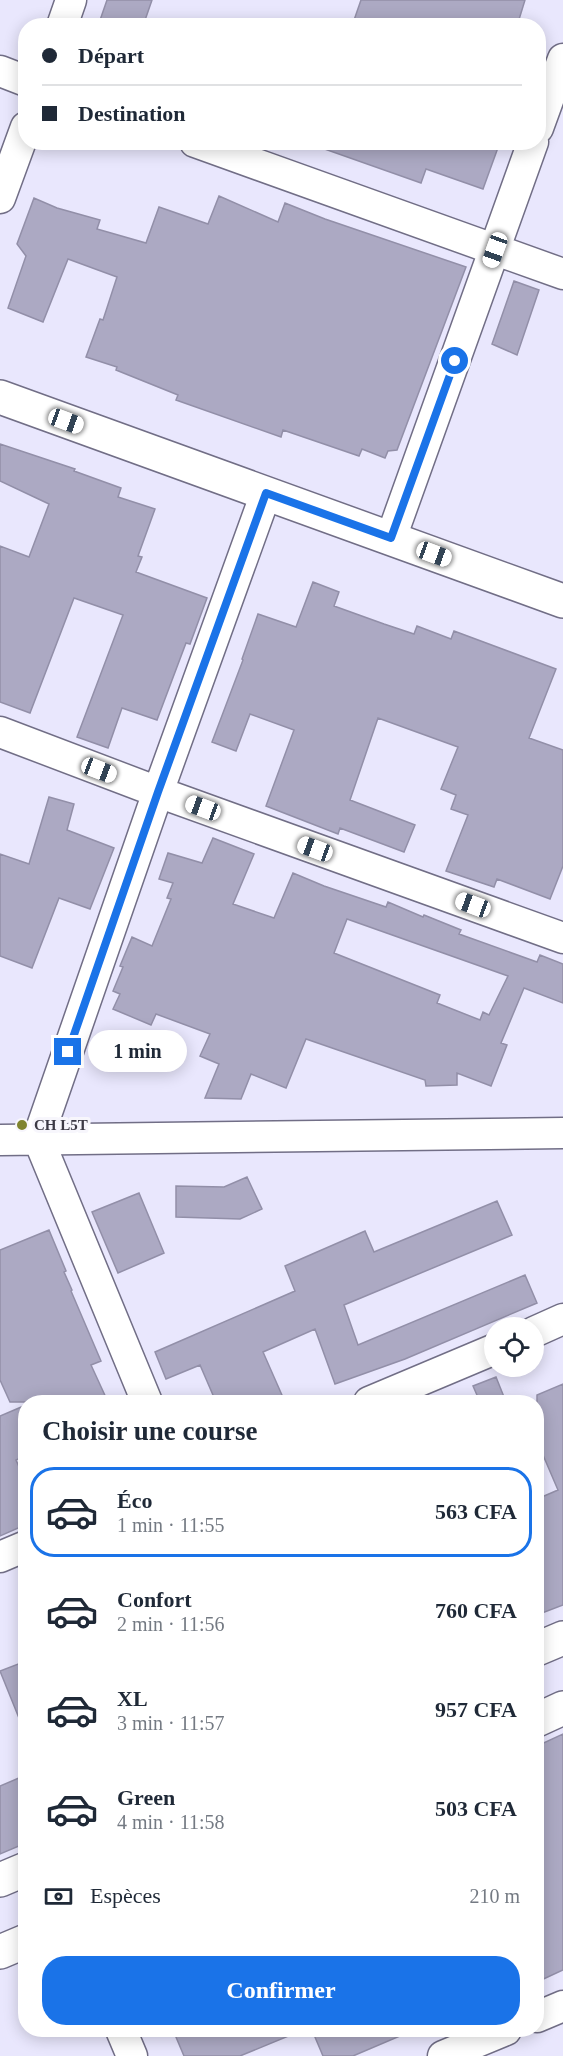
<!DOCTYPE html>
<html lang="fr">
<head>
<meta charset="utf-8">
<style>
  body { margin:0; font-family:Georgia,serif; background:#f6f6f7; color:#1f2937; height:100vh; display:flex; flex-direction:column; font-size:22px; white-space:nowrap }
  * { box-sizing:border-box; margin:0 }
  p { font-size:20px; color:#747a83 }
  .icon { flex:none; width:33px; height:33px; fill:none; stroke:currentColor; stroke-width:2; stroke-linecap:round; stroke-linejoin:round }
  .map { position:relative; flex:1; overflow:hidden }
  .side { position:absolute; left:18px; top:1395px; width:526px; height:642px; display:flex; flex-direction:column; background:#fff; border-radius:24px; box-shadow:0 3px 15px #0003 }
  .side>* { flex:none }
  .hud { position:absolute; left:18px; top:18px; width:528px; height:132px; border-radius:24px; box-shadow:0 3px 15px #0003; display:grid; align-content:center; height:132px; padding:0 24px; background:#fff }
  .controls { position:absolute; left:484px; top:1317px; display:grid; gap:12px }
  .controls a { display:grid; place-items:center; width:60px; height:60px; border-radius:50%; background:#fff; box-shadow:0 3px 15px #0003; font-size:30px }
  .end { position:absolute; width:27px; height:27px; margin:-14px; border:8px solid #1a73e8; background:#fff; box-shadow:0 0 0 3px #fff }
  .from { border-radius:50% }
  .bubble { position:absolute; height:42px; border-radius:21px; background:#fff; box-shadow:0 3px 15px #0003; font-size:20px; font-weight:700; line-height:42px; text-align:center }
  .car { position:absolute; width:18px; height:36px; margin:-18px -9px; border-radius:8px; box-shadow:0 0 4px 2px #0007; background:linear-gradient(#fff 24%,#345 0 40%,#fff 0 76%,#345 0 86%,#fff 0) }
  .hud b { display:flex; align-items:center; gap:21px; height:57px; font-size:22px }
  .hud b+b { border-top:2px solid #e0e1e3 }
  .hud i { width:15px; height:15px; background:#1f2937 }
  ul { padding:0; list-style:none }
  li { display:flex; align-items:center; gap:18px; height:90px; margin:0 12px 9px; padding:0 12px; border:3px solid transparent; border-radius:24px }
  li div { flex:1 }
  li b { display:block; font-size:22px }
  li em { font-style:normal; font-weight:700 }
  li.selected { border-color:#1a73e8 }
  li>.icon { width:54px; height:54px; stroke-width:1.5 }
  h2 { padding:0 24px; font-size:27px; line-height:72px }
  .pay { display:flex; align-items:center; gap:15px; height:66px; padding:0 24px; font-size:22px }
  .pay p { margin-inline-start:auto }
  .button { display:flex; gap:12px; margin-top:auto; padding:12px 24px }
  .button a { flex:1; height:69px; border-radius:24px; background:#1a73e8; color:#fff; font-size:24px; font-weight:700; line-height:69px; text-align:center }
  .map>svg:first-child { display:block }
</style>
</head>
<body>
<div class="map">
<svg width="563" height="2056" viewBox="0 0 563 2056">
  <rect width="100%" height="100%" fill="#e9e7fd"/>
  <path fill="#aca9c3" stroke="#928fa8" stroke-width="1.5" fill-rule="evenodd" d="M107 0H152L143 26H98Z
    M361 0H525L517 26H352Z
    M316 142H500L483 189 426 169 421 183 316 146Z
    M219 196 278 222 285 203 325 219 466 267 397 450 388 451 385 458 362 449 359 456 283 430 281 437 176 400 178 395 116 370 117 367 86 357 100 319 103 320 117 277 68 259 43 322 8 308 26 256 17 244 34 198 57 208 100 220 97 229 146 243 159 207 208 224Z
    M514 281 539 290 517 355 492 344Z
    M0 444 75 469 74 471 121 488 118 497 155 509 138 556 142 557 136 572 207 598 190 644 186 643 157 720 122 708 108 748 77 737 123 615 74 598 30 713 0 702V546L29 557 49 504 0 481Z
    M313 582 339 592 334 606 384 624 414 634 417 626 451 639 454 631 556 669 529 738 563 750V866L550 899 497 879 494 887 446 871 468 815 451 809 456 795 441 789 458 747 378 718 350 800 415 825 404 852 340 828 338 834 266 806 294 730 250 714 236 751 212 742 243 660 242 659 258 614 296 627Z
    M49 797 74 804 67 830 114 848 90 909 59 898 32 968 0 956V854L29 864Z
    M213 838 254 854 233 904 274 918 293 873 324 886 386 907 388 902 423 917 424 915 461 930 459 934 537 962 540 955 563 964V1003L524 988 501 1043 507 1045 491 1086 457 1073V1085L426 1086 425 1080 306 1039 286 1088 251 1074 241 1099 205 1098 219 1064 200 1056 210 1034 156 1014 151 1025 113 1009 120 994 113 991 123 967 120 966 132 937 152 946 171 899 167 898 173 883 159 879 168 853 202 863ZM347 919 508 976 489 1015 483 1012 480 1020 437 1003 440 995 334 953Z
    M247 1177 262 1209 240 1219 176 1217V1186L224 1187Z
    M139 1193 164 1253 118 1273 92 1212Z
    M497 1201 512 1235 344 1305 358 1345 525 1275 537 1303 405 1359 335 1384 315 1329 263 1352 285 1402H216L200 1365 166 1379 155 1352 295 1291 285 1266 365 1231 374 1252Z
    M49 1230 66 1271 64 1272 72 1290 71 1291 101 1361 91 1365 108 1402H10L0 1380V1250Z
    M496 1377 506 1402H480L473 1386Z
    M563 1384V1605L537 1615V1499L558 1490 537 1441V1395Z
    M26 1405V1455L16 1460 26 1482 25 1525 0 1536V1416Z
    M26 1661V1732L25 1733 0 1671Z
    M563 1734V1970L537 1982V1746Z
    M26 1775V1843L0 1854V1786Z
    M173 2030H303L240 2056H184Z
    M312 2030H414L353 2056H323Z"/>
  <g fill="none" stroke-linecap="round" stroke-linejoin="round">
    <g stroke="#716e86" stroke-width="33">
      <path id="minor" d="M62 26 71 0
        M0 71 26 81
        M538 128 563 59
        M195 142 563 274
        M0 198 26 127
        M391 538 533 142
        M0 732 158 792 563 938
        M0 1140 563 1133
        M534 1332 563 1319
        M147 1402 38 1138 158 792 266 493
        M369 1402 495 1349
        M0 1557 26 1546
        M537 2017 563 2006
        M121 2030 132 2056
        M443 2056 506 2030"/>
    </g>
    <g stroke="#716e86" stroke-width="36">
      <path id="secondary" d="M0 397 563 601
        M537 1649 563 1638
        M537 1720 563 1708
        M0 1880 26 1869
        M0 1952 26 1941"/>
    </g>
    <use href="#minor" stroke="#fff" stroke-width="30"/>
    <use href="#secondary" stroke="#fff" stroke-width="33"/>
  </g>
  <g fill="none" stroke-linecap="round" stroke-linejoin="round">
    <path stroke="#1a73e8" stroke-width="8" d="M68 1052 158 792 266 493 391 538 455 361"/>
  </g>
  <circle fill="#7f8430" stroke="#f7f6fc" stroke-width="2" cx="22" cy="1125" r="6"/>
  <g text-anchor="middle" stroke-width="6" stroke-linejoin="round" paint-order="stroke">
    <g font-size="15" font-weight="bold" fill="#3c3a45" stroke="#f7f6fc" text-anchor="start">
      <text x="34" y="1130">CH L5T</text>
    </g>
  </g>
</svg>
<div class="controls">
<a><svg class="icon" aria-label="locate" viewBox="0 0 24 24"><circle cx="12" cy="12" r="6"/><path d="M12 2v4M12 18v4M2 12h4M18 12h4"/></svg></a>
</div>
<i class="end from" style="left:455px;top:361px"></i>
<i class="end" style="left:68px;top:1052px"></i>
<div class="bubble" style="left:88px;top:1030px;width:99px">1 min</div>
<i class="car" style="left:495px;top:250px;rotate:200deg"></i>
<i class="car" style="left:66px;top:421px;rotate:110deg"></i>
<i class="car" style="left:434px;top:554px;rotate:110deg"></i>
<i class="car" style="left:99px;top:770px;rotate:111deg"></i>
<i class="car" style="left:203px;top:808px;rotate:290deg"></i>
<i class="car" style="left:315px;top:849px;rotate:290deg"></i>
<i class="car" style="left:473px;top:905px;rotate:290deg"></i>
<div class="hud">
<b><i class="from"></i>Départ</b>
<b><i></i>Destination</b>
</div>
<section class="side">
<h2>Choisir une course</h2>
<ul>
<li class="selected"><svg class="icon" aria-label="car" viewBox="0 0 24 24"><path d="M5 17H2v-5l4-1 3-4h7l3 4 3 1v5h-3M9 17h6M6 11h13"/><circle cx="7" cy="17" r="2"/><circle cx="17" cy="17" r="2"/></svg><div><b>Éco</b><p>1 min · 11:55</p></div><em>563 CFA</em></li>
<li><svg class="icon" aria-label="car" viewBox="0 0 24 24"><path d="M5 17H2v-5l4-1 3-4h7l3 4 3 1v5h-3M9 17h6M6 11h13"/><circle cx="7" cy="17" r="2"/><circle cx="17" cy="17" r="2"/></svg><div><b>Confort</b><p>2 min · 11:56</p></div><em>760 CFA</em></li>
<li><svg class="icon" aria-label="car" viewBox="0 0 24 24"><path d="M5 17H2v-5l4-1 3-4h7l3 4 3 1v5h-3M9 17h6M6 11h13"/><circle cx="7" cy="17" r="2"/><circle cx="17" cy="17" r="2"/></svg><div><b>XL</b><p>3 min · 11:57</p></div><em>957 CFA</em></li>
<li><svg class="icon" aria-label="car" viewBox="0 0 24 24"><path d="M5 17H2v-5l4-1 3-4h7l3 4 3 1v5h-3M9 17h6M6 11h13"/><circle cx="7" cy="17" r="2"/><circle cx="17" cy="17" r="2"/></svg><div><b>Green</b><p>4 min · 11:58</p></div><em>503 CFA</em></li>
</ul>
<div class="pay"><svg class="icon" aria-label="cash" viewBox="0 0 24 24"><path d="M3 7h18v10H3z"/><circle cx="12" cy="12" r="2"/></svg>Espèces<p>210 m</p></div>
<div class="button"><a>Confirmer</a></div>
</section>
</div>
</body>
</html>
